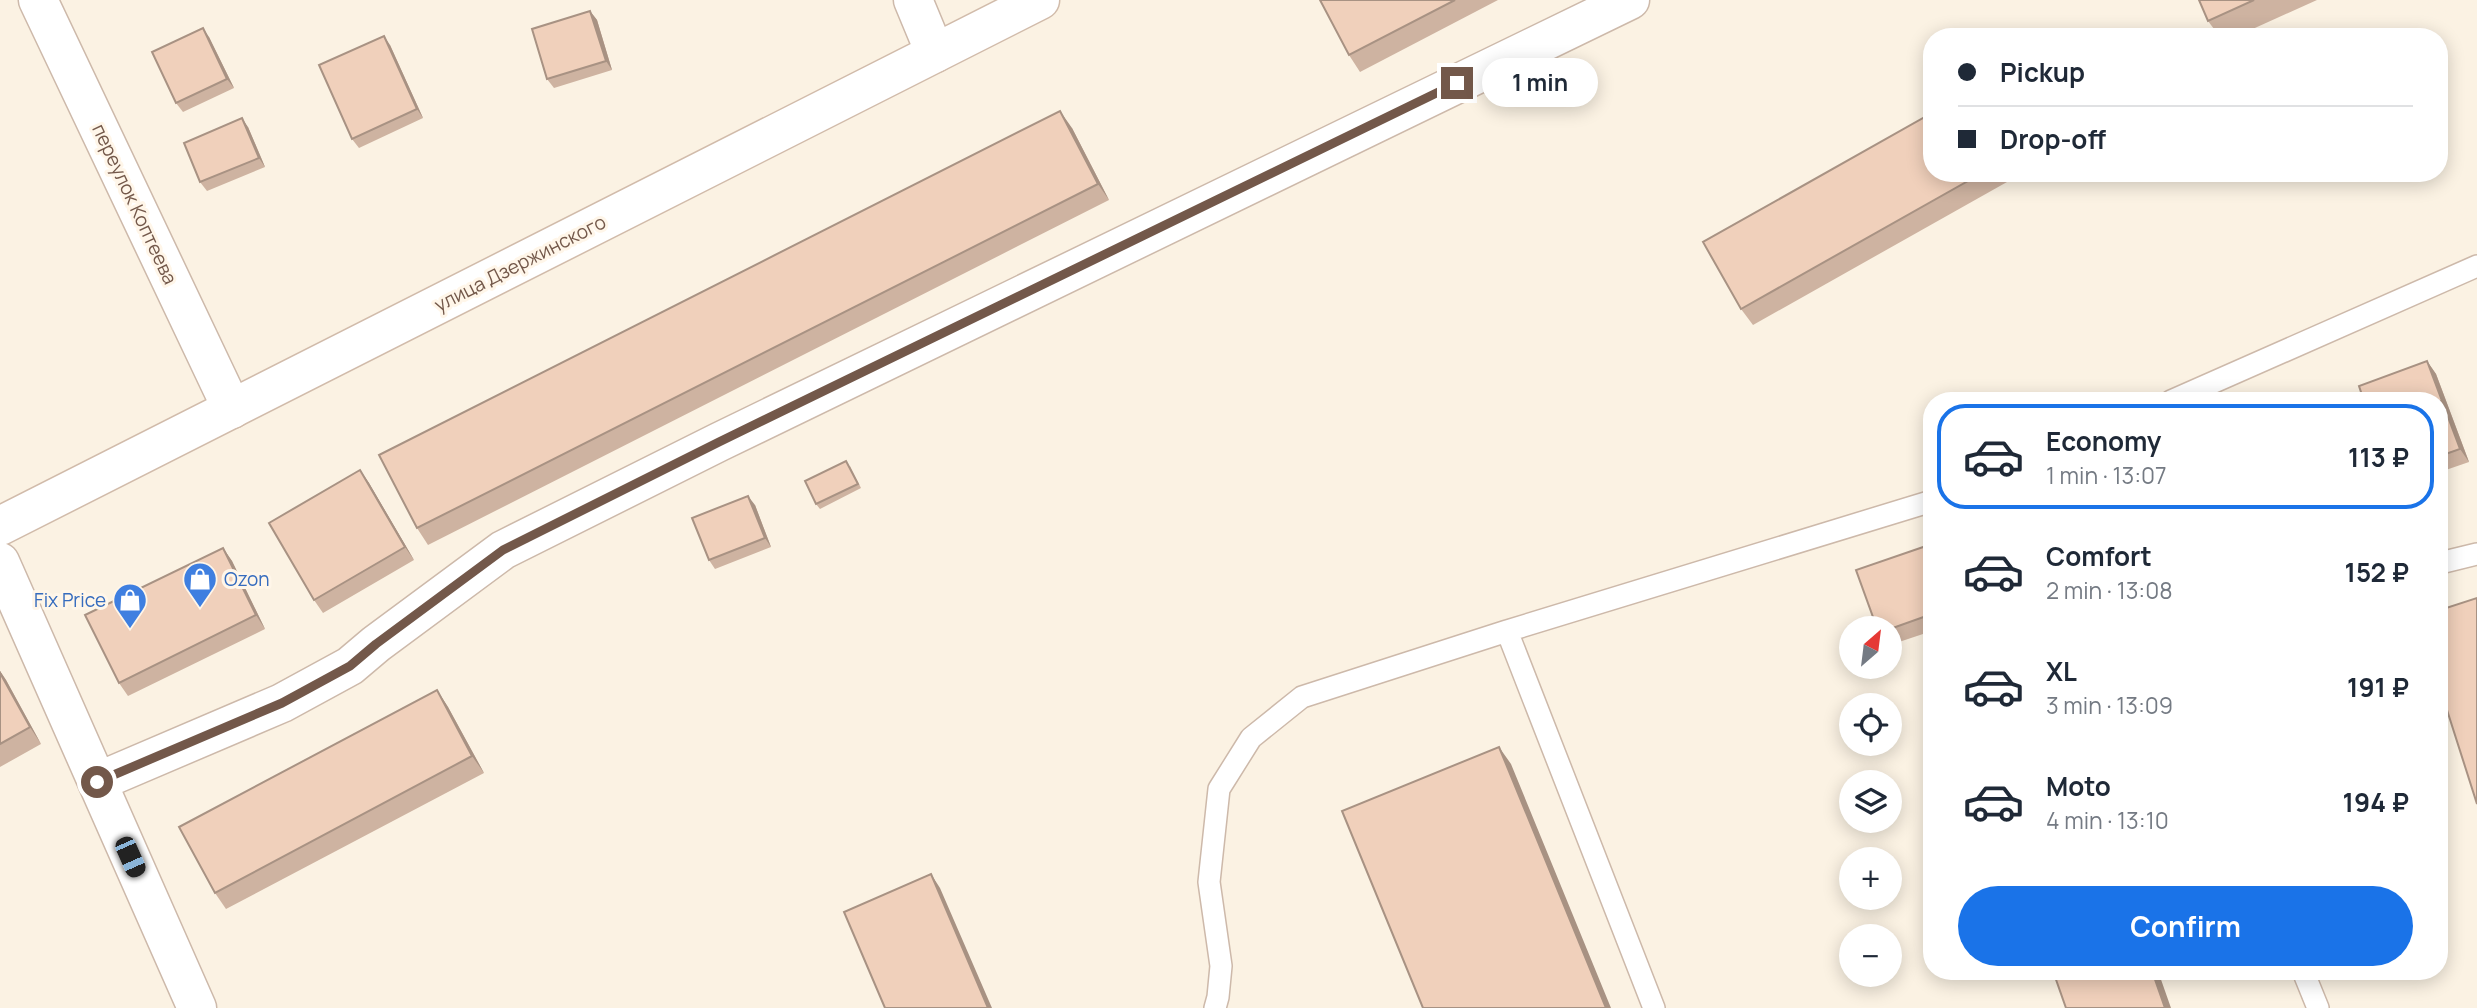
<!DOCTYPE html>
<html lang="en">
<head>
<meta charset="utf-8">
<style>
  body { margin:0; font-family:Manrope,sans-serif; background:#f6f6f7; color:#1f2937; height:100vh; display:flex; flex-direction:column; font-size:26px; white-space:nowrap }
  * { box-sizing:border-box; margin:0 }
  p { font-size:23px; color:#747a83 }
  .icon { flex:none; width:38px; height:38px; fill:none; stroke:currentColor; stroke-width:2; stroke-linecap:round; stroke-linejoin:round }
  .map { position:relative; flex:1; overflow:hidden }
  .drawer { position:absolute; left:1923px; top:392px; width:525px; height:588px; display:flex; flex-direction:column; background:#fff; border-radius:28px; box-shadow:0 4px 18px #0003 }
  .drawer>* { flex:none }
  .top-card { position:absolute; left:1923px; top:28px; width:525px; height:154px; border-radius:28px; box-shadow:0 4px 18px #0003; display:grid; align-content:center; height:154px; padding:0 35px; background:#fff }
  .needle { width:46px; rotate:28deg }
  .buttons { position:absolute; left:1839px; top:616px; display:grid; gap:14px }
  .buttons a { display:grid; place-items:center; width:63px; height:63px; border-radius:50%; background:#fff; box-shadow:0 4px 18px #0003; font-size:35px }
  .end { position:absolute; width:32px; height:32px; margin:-16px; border:9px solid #73584a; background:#fff; box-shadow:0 0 0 4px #fff }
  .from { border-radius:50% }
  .bubble { position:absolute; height:49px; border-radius:24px; background:#fff; box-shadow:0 4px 18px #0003; font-size:23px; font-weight:700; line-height:49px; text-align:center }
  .car { position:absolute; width:21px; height:42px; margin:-21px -10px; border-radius:9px; box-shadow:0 0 5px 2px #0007; background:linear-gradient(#222 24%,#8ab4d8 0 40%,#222 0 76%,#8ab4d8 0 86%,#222 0) }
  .top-card b { display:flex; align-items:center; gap:24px; height:66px; font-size:26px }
  .top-card b+b { border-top:2px solid #e0e1e3 }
  .top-card i { width:18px; height:18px; background:#1f2937 }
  ul { padding:12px 0 0; list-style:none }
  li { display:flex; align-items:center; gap:21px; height:105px; margin:0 14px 10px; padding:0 21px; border:4px solid transparent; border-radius:28px }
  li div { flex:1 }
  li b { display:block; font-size:26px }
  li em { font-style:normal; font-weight:700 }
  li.current { border-color:#1a73e8 }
  li>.icon { width:63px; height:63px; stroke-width:1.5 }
  .button { display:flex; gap:14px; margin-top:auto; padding:14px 35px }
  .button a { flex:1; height:80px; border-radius:42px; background:#1a73e8; color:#fff; font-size:28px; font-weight:700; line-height:80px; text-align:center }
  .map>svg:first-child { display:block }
</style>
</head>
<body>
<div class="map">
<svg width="2477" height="1008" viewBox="0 0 2477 1008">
  <rect width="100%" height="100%" fill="#fbf2e3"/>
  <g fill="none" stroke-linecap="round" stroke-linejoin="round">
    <g stroke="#cdb9aa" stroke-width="24">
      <path id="service" d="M2171 401 2477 266
        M2440 563 2477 554
        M2303 971 2318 1008
        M1215 1008 1218 997 1221 966 1209 882 1219 789 1251 738 1302 697 1507 631
        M1654 1008 1507 631 1932 501"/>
    </g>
    <g stroke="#cdb9aa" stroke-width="41">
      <path id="minor" d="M38 0 232 409
        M913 0 935 53
        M0 562 197 1008
        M97 782 282 703 350 666 376 644 503 550 719 442 1630 0"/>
    </g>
    <g stroke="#d1bbaa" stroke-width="41">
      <path id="secondary" d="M0 526 1040 0"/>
    </g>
    <use href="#service" stroke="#fff" stroke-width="21"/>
    <use href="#minor" stroke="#fff" stroke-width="38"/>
    <use href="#secondary" stroke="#fff" stroke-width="38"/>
  </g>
  <path fill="#ceb3a1" d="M1320 0H1498L1360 72 1349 55Z
    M2199 0H2317L2235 37H2220L2208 21Z
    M590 11 597 20 612 70 554 88 547 79Z
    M209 37 234 88 183 112 176 103Z
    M390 45 423 118 359 148 352 139Z
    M248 127 265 167 207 191 200 182Z
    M1072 128 1109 200 428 545 417 528Z
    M1932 173H2023L1753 325 1741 309Z
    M2427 361 2436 374 2469 462 2440 472V401Z
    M850 466 861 488 820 509 816 504Z
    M360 470 369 483 414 560 323 613 314 600Z
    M755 505 771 547 715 569 709 560Z
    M1932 544V631L1890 645V628Z
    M223 548 232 561 265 629 128 696 119 683Z
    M0 671 6 680 41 744 0 767Z
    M437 690 448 707 484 773 226 909 215 893Z"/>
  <path fill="#a89283" d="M590 11 597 20 612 70 606 61Z
    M203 28 209 37 234 88 227 79Z
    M384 36 390 45 423 118 417 109Z
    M1060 111 1072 128 1109 200 1098 184Z
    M242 118 248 127 265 167 259 158Z
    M2427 361 2436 374 2469 462 2460 449Z
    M360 470 369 483 414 560 405 547Z
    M748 496 755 505 771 547 765 538Z
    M223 548 232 561 265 629 256 615Z
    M0 671 6 680 41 744 30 727 0 673Z
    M437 690 448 707 484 773 472 756Z
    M1499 747 1511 764 1611 1008H1606Z
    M931 874 940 888 992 1008H988Z
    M2152 971H2158L2171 1008H2165Z"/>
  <path fill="#f0d0bb" stroke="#a89283" stroke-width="2" d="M1320 0H1455L1349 55Z
    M2199 0H2254L2208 21Z
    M590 11 606 61 547 79 532 29Z
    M203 28 227 79 176 103 152 52Z
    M384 36 417 109 352 139 319 65Z
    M1060 111 1098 184 417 528 379 455Z
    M1932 113V173H1982L1741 309 1703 242Z
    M242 118 259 158 200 182 184 143Z
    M2427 361 2460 449 2440 456V401H2364L2359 386Z
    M846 461 858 484 816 504 805 481Z
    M360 470 405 547 314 600 269 523Z
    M748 496 765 538 709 560 692 518Z
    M1932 544V614L1890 629 1877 628 1856 570Z
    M223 548 256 615 119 683 85 615Z
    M2477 598V804L2440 688V610Z
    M0 673 30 727 0 744Z
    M437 690 472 756 215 893 179 827Z
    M1499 747 1606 1008H1423L1342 811Z
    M931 874 988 1008H885L844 912Z
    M2053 971H2152L2165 1008H2066Z"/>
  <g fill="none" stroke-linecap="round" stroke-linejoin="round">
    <path stroke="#73584a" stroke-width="9" d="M97 782 282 703 350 666 376 644 503 550 719 442 1457 83"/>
  </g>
  <defs>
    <g id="shop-pin" transform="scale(1.75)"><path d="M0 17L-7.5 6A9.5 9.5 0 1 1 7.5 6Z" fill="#3f7fe0" stroke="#fff6e9"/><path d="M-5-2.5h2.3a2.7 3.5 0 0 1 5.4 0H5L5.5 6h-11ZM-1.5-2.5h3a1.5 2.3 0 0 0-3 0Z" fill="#fff"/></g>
  </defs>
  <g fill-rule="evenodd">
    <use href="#shop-pin" x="200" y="579"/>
    <use href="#shop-pin" x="130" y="600"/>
  </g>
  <g text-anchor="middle" stroke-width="6" stroke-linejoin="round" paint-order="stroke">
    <g font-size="19" fill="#73584a" stroke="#fff6e9">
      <text transform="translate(135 204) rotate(65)" y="7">переулок Коптеева</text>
      <text transform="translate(520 263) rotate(-27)" y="7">улица Дзержинского</text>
    </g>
    <g font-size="19" fill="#366cbe" stroke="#fff6e9" text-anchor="start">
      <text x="224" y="586">Ozon</text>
      <text x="106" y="607" text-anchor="end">Fix Price</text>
    </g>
  </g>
</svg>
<div class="buttons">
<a><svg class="needle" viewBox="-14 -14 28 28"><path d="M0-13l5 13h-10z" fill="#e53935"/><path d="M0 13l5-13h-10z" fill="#747a83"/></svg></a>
<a><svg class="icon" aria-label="locate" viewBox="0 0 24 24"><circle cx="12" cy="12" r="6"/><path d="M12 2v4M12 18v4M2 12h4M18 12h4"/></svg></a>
<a><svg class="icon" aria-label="layers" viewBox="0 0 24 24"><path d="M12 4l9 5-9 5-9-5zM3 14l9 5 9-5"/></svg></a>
<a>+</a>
<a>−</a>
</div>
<i class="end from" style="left:97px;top:782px"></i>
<i class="end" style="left:1457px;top:83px"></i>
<div class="bubble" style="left:1482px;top:58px;width:116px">1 min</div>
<i class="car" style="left:130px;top:857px;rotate:156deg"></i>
<div class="top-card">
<b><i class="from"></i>Pickup</b>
<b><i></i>Drop-off</b>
</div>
<section class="drawer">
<ul>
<li class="current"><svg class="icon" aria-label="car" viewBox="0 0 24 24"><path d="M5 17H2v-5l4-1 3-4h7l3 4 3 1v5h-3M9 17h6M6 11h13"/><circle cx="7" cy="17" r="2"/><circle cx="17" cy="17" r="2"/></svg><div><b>Economy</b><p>1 min · 13:07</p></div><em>113 ₽</em></li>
<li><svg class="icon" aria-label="car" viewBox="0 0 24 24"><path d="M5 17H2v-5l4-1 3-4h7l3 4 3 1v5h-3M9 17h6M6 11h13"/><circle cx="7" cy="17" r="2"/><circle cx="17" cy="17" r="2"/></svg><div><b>Comfort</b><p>2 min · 13:08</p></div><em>152 ₽</em></li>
<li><svg class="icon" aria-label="car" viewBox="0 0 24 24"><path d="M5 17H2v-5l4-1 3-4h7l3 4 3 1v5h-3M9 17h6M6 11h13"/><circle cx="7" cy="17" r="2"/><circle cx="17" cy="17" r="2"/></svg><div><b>XL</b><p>3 min · 13:09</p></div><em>191 ₽</em></li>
<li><svg class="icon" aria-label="car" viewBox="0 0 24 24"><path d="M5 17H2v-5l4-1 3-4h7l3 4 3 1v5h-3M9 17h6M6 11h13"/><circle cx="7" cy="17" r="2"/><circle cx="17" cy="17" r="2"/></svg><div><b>Moto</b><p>4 min · 13:10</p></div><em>194 ₽</em></li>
</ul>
<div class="button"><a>Confirm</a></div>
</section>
</div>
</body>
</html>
